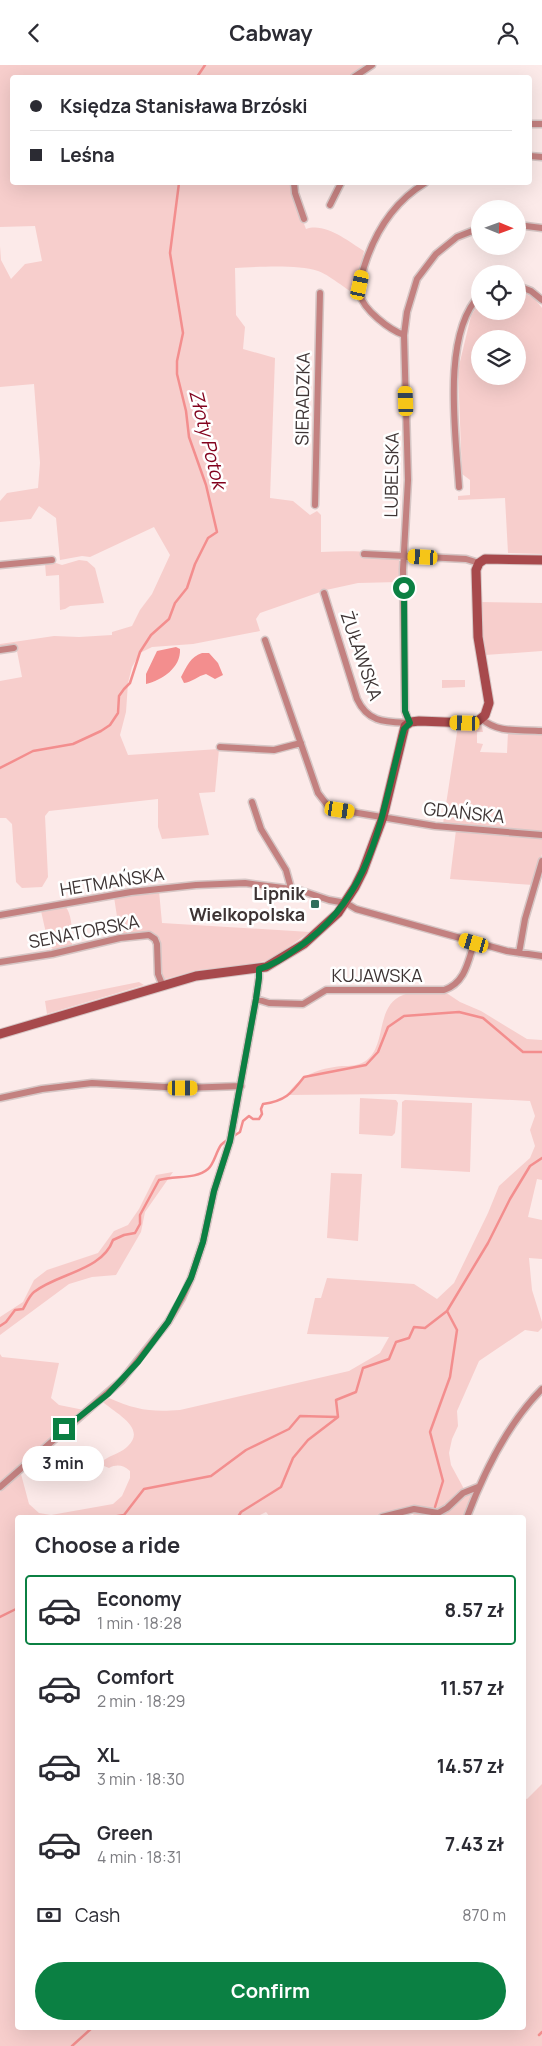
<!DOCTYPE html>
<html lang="en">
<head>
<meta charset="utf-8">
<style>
  body { margin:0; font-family:Manrope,sans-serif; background:#f2f2f3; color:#2b2b33; height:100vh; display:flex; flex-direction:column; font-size:19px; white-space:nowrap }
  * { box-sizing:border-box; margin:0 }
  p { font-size:16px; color:#7c7c81 }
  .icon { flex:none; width:28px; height:28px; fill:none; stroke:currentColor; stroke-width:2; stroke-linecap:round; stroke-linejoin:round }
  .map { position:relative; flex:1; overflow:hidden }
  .panel { position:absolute; left:15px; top:1450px; width:511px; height:515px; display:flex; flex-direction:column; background:#fff; border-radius:5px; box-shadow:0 5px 20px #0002 }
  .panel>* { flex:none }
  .banner { position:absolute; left:10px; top:10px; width:522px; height:110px; border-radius:5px; box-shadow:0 5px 20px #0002; display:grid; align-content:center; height:110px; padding:0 20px; background:#fff }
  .needle { width:32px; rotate:91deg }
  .tools { position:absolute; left:471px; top:135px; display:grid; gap:10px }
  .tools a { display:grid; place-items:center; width:55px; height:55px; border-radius:50%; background:#fff; box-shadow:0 5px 20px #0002; font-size:25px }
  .end { position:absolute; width:22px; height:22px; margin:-11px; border:6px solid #0b8043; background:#fff; box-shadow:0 0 0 2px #fff }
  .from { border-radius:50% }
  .bubble { position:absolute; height:35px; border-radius:18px; background:#fff; box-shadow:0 5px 20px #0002; font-size:16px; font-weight:700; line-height:35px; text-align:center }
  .car { position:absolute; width:15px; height:30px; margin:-15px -8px; border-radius:6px; box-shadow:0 0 4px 1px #0007; background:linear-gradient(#f5c518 24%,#345 0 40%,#f5c518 0 76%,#345 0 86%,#f5c518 0) }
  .banner b { display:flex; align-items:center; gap:18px; height:48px; font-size:19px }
  .banner b+b { border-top:1px solid #e1e1e2 }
  .banner i { width:12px; height:12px; background:#2b2b33 }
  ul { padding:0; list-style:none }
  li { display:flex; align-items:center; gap:15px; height:70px; margin:0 10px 8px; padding:0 10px; border:2px solid transparent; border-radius:5px }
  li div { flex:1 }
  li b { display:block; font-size:19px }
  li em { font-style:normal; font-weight:700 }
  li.selected { border-color:#0b8043 }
  li>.icon { width:45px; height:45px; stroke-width:1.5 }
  h2 { padding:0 20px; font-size:22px; line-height:60px }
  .pay { display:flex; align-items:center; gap:12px; height:55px; padding:0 20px; font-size:19px }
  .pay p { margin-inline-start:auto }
  .action { display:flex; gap:10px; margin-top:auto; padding:10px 20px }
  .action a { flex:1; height:58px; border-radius:30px; background:#0b8043; color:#fff; font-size:20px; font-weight:700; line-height:58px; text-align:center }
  header { display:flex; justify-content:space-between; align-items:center; height:65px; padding:0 20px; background:#fff; font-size:22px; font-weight:700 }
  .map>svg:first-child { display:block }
</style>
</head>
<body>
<header><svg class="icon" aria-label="back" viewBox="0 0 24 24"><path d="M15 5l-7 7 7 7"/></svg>Cabway<svg class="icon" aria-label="person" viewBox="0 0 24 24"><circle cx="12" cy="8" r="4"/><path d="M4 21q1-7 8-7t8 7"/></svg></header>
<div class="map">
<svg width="542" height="1981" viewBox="0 0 542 1981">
  <rect width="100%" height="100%" fill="#fceae9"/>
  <path fill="#f7cecc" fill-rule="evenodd" d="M0 0H368L350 12H12V118H291L292 128 306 164C325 157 348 176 364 186L359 211 358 231C347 225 328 209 318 206 297 199 257 202 235 203L236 250 245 262 243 284 275 293 270 433 293 436 310 450 317 446 321 450V487C348 486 372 485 398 493L401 498V514L399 517 358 518 326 525 260 548 256 554 260 566 193 579 152 582 140 588 132 602 128 618 126 647 120 670 128 690 219 684 215 727 199 728 209 770 162 774 158 762V734L49 746 45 751 48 812 42 822 22 823 16 817 12 759 6 753H0V616L22 612 16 581 0 583V579L54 571 79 572 112 570V567L132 561 140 545 152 529 170 490 154 462 90 492 82 491 60 495 56 453 39 441 31 454 0 457V436L7 428 38 423 40 398 34 319 0 322V181L1 195 11 214 25 199 42 196 35 161 0 162Z
    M518 225 534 233 542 243V489L508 488 505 433 458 435V431L470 430V415L462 409 458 305 471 251 480 236V246H518ZM480 274H518V311H480Z
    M79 495 87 496 95 503 104 538 70 541 65 544 60 545 59 510 46 511 45 498H56L62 500Z
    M479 537 542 538V586L485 590 482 576Z
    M442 615H465V622L442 623Z
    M481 659 483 667H477V678L483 679 480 687 507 688 508 667 542 669V768L443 759 458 661Z
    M456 765 542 772V789L533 820 450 814Z
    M159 826 162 858 310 867 277 890 265 896 240 901 198 905 162 915 155 869 151 868 120 871 114 832Z
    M65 841C73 850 72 870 72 882L54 886 48 877 41 846Z
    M139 917 144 920 47 949 45 936Z
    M445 927 460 937 481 946 527 974 542 975V1115L537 1114 528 1152 542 1155V1194L529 1193 532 1225 542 1257V1263L538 1267 525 1265 479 1296 457 1346 458 1361 452 1374 449 1388 451 1400 464 1424 439 1445 410 1442 375 1452H270L266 1447 256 1452H18V1962H524V1733L527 1734 542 1719V1981H0V1427L21 1409 29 1439 39 1448 51 1450 113 1439 122 1431 130 1413V1406C123 1400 117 1399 109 1403L104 1401V1395C111 1390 123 1387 128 1381 147 1363 115 1348 103 1337L109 1333C136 1345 150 1347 180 1345L349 1306 380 1288 389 1272 307 1269 315 1233H321L327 1213 414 1219 437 1234 454 1218 488 1148 499 1121 530 1093 535 1081 530 1065 535 1051 530 1036 396 1029 287 1030C302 1009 317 1004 342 1001 349 1001 357 1001 364 997 388 983 374 941 403 930 416 925 432 929 445 927Z
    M360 1033 396 1035 398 1038 395 1068 392 1071 359 1069Z
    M405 1035 472 1038 470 1107 401 1103 402 1037Z
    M173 1107 145 1147 141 1167 116 1210 92 1212 69 1219 0 1270V1252L23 1237 34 1215 47 1205 98 1188 114 1166 128 1160 139 1144 156 1110Z
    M331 1108 362 1109 358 1176 327 1173Z
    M0 1289 2 1292 59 1298 51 1333 59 1340 84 1345 0 1420Z
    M470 1429 473 1432 463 1452H413L414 1445C421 1447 431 1450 439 1450 451 1449 458 1432 470 1429Z"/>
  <path fill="#f38e8e" d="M176 582 180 584C181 603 162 615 146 619V609L157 586Z
    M202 588H209L218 598 223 610 215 614 206 609C198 611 192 617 184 618L181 612C187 601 190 592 202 588Z"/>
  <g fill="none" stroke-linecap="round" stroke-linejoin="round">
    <path stroke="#f38e8e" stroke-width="2.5" d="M197 12 205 0
      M0 703 33 686 73 679 101 666 110 660 118 648 119 631 124 624 130 618 140 587 151 570 169 554 175 538 187 523 195 499 208 473 217 467 206 420 189 372 186 346 177 309V296L183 268 170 188 179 118
      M0 1261 6 1257 15 1245 23 1244C26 1239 29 1231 34 1227 58 1208 102 1206 113 1175L124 1170 135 1168 140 1159V1150L159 1115C175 1110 195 1115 208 1104 214 1099 216 1087 221 1080 226 1075 234 1071 240 1067L243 1056 249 1051 253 1054H259L262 1049 261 1044 263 1039C285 1036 291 1029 304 1012L366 1000 378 987 388 962 404 951 459 947 483 953 523 987H542
      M435 1442 443 1416 430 1367 450 1312 457 1265 447 1246
      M112 1452 124 1450 144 1424 211 1411 246 1385 289 1364 300 1351 337 1352
      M238 1452 241 1447 281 1422 293 1393 308 1375 338 1352 336 1335 356 1327 363 1303 389 1294 396 1277 409 1273 414 1262 425 1263 447 1246 488 1178 510 1134 530 1101 542 1093
      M0 1552 18 1543
      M539 1970 542 1967
      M72 1981 93 1962"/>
    <g stroke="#d6c6c5" stroke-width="9">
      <path id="street" d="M354 12 372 0
        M530 59H542
        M530 91 542 92
        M294 118 295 128 304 154
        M330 140 341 118
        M518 160 542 163
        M518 221 531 226 542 235
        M404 270C390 265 363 245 360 229 358 219 362 208 365 199 376 165 394 137 425 118
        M459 422C456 370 441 269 480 230
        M315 440 320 228
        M364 489 466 494 479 498
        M0 500 52 495
        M324 528 357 634C368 658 386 657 409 658L405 646 403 505 408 415 404 270 407 247 417 214 436 189 457 172 480 163
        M265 575 318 728 328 741 340 745 435 761 542 770
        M0 585 14 583
        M482 654C499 669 520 664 542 666
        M220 682 274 685 301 678
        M252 737 261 764 286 805 291 823
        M0 850 131 827 196 820 245 818 299 825 329 835 346 838 356 844 507 886 542 891
        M519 888 525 854 542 796
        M0 897 52 889 120 873 149 870 155 874 157 879 158 909 162 919
        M256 934 269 938 303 939 326 925H444C465 918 468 897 474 878
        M0 1033 42 1024 92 1018 183 1023 241 1021
        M0 1422 122 1315 168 1257 182 1233 191 1213 203 1177 214 1126 230 1076 256 934 259 913V904
        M382 1452 414 1444 438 1448 447 1443 463 1428 478 1422
        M467 1452C484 1407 507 1359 542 1324"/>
    </g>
    <g stroke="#d6c6c5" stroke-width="11">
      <path id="secondary" d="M0 969 196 911 266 902 304 879 338 848 355 822 363 806 383 752 405 661 411 657 419 656 470 658 478 656 485 650 489 638 478 572 476 505 479 498 485 494 542 495"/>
    </g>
    <use href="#street" stroke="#c38180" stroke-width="6"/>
    <use href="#secondary" stroke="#a7494c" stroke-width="9"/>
  </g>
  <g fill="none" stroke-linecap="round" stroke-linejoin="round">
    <path stroke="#0b8043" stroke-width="6" d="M64 1364 108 1329 138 1297 168 1257 191 1213 203 1177 214 1126 230 1076 256 934 259 913V904C274 900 286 891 299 882 376 829 381 747 404 664L410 658 405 646 404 523"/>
  </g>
  <rect fill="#306e5b" stroke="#fff" stroke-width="2" x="310" y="834" width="10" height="10" rx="2.5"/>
  <g text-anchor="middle" stroke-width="5" stroke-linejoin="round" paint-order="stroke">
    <g font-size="18" fill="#3d3434" stroke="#fff">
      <text transform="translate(303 334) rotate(-89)" y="6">SIERADZKA</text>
      <text transform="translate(392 410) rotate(-89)" y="6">LUBELSKA</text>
      <text transform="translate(361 591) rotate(71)" y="6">ŻUŁAWSKA</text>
      <text transform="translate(464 748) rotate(6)" y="6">GDAŃSKA</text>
      <text transform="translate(112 817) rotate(-9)" y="6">HETMAŃSKA</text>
      <text transform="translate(84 867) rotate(-11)" y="6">SENATORSKA</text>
      <text x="377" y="917">KUJAWSKA</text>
    </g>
    <g font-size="18" font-weight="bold" fill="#3d3434" stroke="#fff" text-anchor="end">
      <text x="305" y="835">Lipnik<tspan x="305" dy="21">Wielkopolska</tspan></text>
    </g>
    <g font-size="19" font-style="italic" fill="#82021d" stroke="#fff">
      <text transform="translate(208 374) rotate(76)" y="7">Złoty Potok</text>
    </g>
  </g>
</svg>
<div class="tools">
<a><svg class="needle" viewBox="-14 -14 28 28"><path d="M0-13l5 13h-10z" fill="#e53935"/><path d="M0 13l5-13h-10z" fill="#7c7c81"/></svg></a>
<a><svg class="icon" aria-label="locate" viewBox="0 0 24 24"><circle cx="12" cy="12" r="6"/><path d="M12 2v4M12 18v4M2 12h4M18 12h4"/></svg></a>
<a><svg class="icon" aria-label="layers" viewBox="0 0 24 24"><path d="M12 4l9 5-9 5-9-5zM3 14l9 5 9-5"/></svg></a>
</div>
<i class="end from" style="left:404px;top:523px"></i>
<i class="end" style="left:64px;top:1364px"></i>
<div class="bubble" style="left:22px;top:1381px;width:82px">3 min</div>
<i class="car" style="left:360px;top:220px;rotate:12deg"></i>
<i class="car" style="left:406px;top:336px;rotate:358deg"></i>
<i class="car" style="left:423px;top:492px;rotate:273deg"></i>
<i class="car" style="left:465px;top:658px;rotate:272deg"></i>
<i class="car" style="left:340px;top:745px;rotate:99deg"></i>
<i class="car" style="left:474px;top:878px;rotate:286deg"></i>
<i class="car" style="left:183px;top:1023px;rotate:90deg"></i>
<div class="banner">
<b><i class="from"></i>Księdza Stanisława Brzóski</b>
<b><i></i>Leśna</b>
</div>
<section class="panel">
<h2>Choose a ride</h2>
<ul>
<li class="selected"><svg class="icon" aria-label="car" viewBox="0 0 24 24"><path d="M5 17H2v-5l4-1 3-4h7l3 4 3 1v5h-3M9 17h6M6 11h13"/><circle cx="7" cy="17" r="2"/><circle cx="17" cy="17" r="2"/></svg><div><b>Economy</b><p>1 min · 18:28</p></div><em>8.57 zł</em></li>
<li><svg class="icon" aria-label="car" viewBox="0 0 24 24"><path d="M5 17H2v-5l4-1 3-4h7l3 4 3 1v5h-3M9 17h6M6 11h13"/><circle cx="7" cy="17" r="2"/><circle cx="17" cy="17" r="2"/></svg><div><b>Comfort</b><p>2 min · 18:29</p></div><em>11.57 zł</em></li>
<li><svg class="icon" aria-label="car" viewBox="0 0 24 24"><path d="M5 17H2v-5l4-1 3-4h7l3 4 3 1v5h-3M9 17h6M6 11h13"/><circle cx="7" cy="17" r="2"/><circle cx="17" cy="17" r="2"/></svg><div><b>XL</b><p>3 min · 18:30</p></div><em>14.57 zł</em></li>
<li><svg class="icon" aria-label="car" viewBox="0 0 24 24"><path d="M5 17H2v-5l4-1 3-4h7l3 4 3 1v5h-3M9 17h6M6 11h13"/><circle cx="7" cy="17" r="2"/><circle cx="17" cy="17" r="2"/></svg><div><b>Green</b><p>4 min · 18:31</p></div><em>7.43 zł</em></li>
</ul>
<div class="pay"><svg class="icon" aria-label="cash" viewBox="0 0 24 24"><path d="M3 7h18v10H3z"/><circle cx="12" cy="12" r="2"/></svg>Cash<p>870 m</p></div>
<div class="action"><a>Confirm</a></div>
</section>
</div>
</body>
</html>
